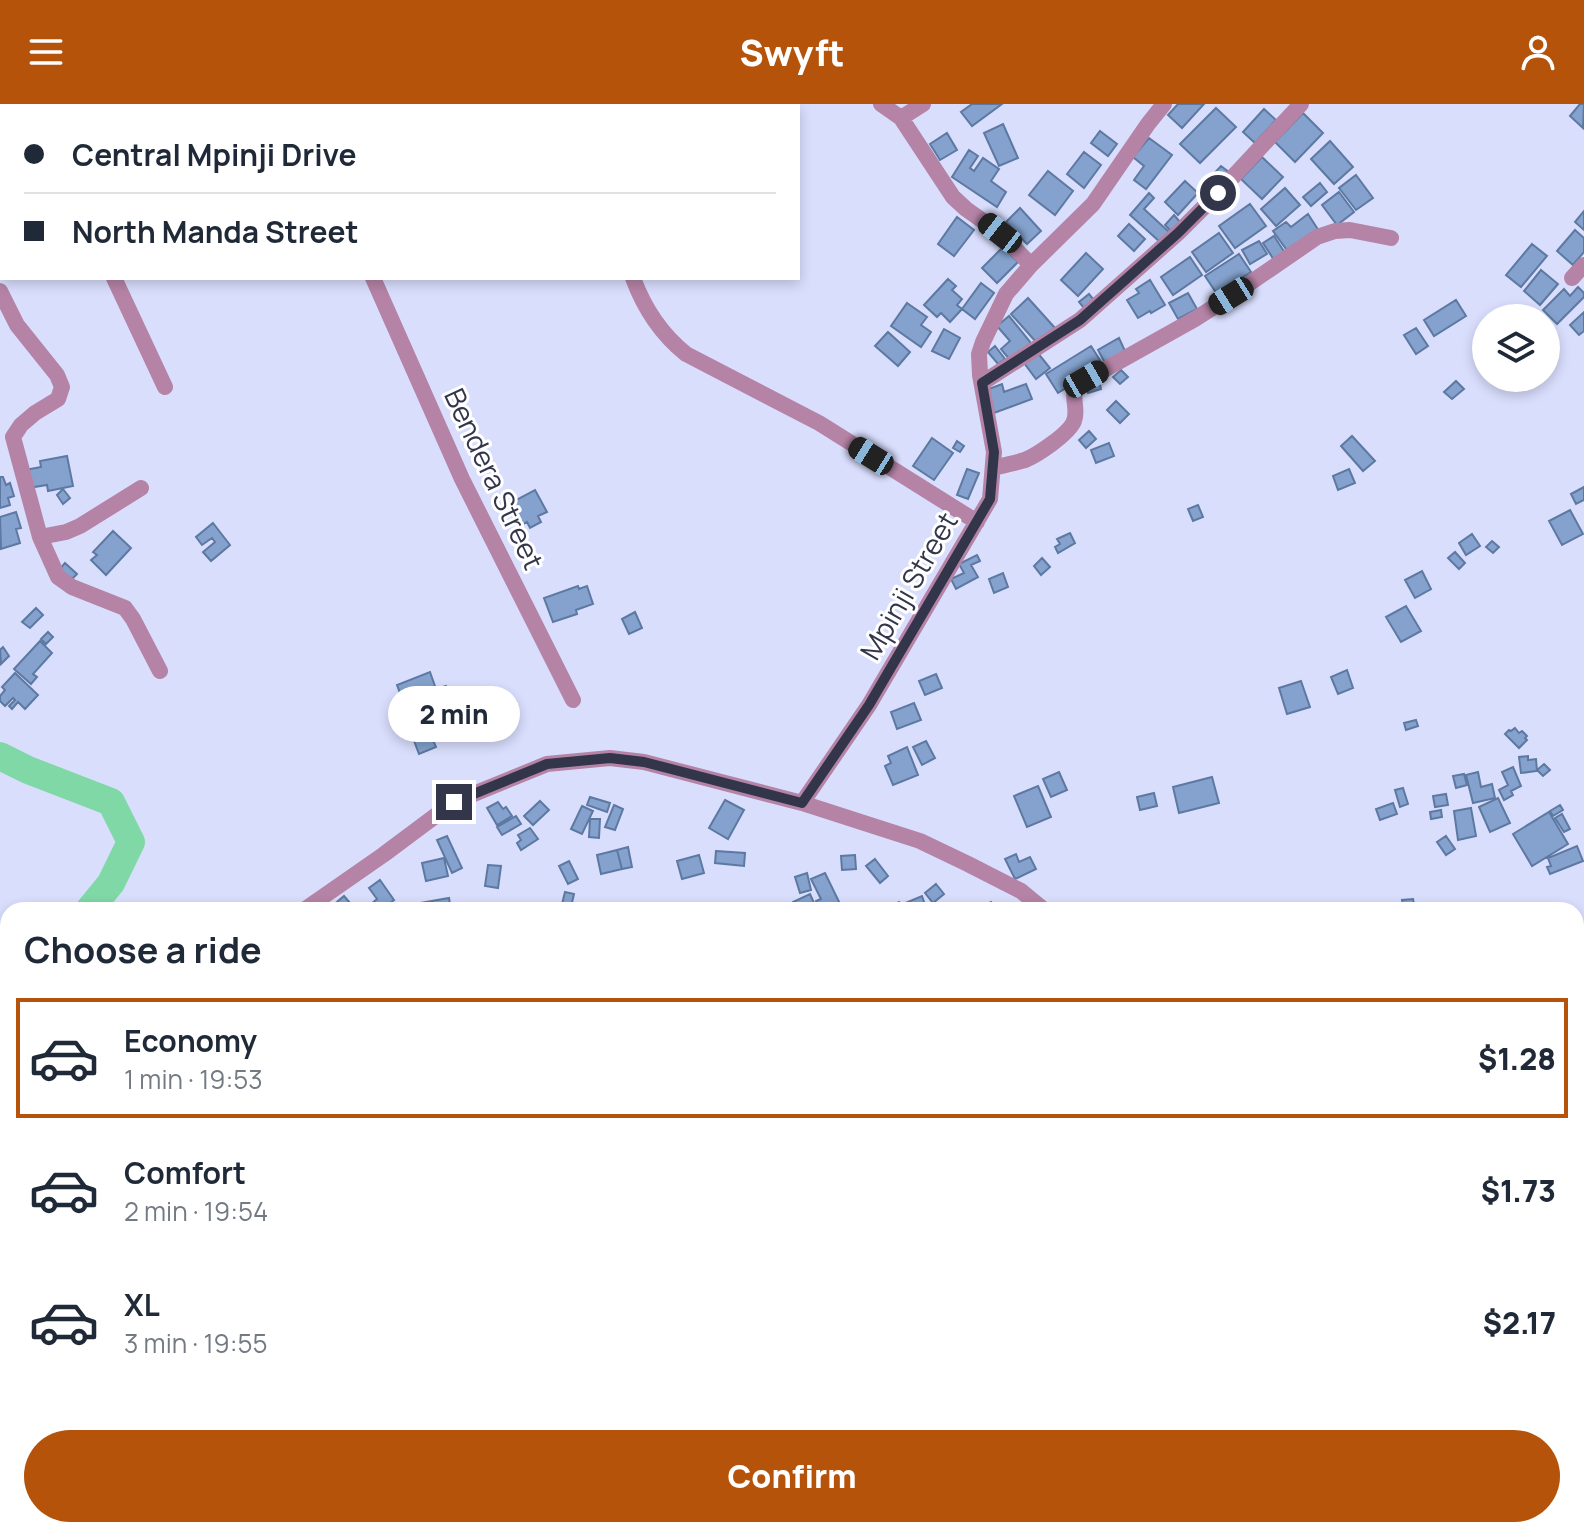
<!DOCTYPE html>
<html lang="en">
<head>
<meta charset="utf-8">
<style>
  body { margin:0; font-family:Manrope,sans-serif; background:#f6f6f7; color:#1f2937; height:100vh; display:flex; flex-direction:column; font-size:30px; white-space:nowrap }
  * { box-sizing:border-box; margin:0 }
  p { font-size:26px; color:#747a83 }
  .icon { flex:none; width:44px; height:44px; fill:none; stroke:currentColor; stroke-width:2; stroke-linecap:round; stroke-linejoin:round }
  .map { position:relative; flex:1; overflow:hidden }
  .sheet { position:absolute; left:0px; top:798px; width:1584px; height:636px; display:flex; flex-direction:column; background:#fff; border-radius:24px 24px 0 0; box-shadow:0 4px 12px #0003 }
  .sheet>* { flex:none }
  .guide { position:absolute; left:0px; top:0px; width:800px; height:176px; box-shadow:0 4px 12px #0003; display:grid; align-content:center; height:176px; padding:0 24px; background:#fff }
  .tools { position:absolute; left:1472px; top:200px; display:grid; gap:16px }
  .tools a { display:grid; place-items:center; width:88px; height:88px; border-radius:50%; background:#fff; box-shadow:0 4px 12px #0003; font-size:40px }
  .end { position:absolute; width:36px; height:36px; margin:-18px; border:10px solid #33364b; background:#fff; box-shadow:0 0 0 4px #fff }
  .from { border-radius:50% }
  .bubble { position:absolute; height:56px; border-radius:28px; background:#fff; box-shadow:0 4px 12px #0003; font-size:26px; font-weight:800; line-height:56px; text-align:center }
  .car { position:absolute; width:24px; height:48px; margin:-24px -12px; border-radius:10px; box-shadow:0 0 6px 2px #0007; background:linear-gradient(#222 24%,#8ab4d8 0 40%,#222 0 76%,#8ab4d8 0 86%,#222 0) }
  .guide b { display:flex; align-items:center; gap:28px; height:76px; font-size:30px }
  .guide b+b { border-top:2px solid #e0e1e3 }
  .guide i { width:20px; height:20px; background:#1f2937 }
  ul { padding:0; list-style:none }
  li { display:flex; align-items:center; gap:24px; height:120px; margin:0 16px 12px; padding:0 8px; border:4px solid transparent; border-radius:0px }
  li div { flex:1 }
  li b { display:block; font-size:30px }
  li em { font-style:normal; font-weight:800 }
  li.active { border-color:#b45309 }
  li>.icon { width:72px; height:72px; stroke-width:1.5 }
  h2 { padding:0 24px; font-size:36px; line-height:96px }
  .action { display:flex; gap:16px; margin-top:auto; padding:16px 24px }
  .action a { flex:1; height:92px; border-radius:48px; background:#b45309; color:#fff; font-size:32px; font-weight:800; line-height:92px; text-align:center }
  header { display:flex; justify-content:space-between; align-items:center; height:104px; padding:0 24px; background:#b45309; color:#fff; font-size:36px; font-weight:800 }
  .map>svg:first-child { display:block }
</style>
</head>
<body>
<header><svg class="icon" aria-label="menu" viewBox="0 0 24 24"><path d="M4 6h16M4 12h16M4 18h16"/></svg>Swyft<svg class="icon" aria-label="person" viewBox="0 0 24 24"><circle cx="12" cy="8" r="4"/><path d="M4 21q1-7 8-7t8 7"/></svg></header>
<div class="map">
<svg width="1584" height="1434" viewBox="0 0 1584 1434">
  <rect width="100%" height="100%" fill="#d9defd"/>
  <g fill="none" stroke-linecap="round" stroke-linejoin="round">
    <path stroke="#80d8a7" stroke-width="28" d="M0 652 28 666 111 698 131 738 111 779 89 806
      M0 1002 8 989
      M0 1330 8 1300"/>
  </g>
  <path fill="#84a2cd" stroke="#5d79a2" stroke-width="2" d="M704 0H738L739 2H705Z
    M972 0H1002L972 22 961 8Z
    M1178 0H1204L1182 24 1168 11Z
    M1580 0H1584L1583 24 1570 12Z
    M1216 4 1236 23 1200 59 1180 40Z
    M1264 5 1276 16 1255 39 1243 28Z
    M1303 9 1323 29 1295 58 1275 38Z
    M1003 20 1018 54 999 62 984 29Z
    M1100 27 1117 40 1108 52 1091 39Z
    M947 29 957 46 940 56 930 40Z
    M1149 34 1172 51 1146 85 1134 76 1144 62 1133 53Z
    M1330 37 1353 63 1334 80 1311 55Z
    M969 46 978 52 970 64 974 67 983 54 999 65 991 77 1006 88 997 103 952 73Z
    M1084 48 1101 61 1084 84 1067 70Z
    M1262 53 1283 73 1262 95 1241 75Z
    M1221 62 1230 69 1215 86 1206 78Z
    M1048 67 1073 87 1055 111 1029 91Z
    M1356 71 1373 94 1356 106 1339 84Z
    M1185 77 1198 89 1178 111 1165 98Z
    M1320 79 1327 88 1311 102 1303 93Z
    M1285 84 1300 101 1276 122 1261 105Z
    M1339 88 1354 108 1337 121 1322 101Z
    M1149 89 1154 94 1144 105 1169 128 1160 138 1130 111Z
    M1250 100 1266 122 1235 144 1219 122Z
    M1020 104 1041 127 1027 140 1006 118Z
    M1584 107V126L1575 118Z
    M1308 110 1319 127 1289 149 1273 127 1286 118 1291 123Z
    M1174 111 1180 118 1171 127 1165 121Z
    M957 113 974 126 954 152 938 140Z
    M1129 120 1145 135 1134 147 1118 132Z
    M1575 126 1584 134V148L1573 161 1557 147Z
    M1219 129 1233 149 1206 168 1192 148Z
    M1274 132 1285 149 1274 156 1263 139Z
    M1259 137 1267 150 1250 160 1242 146Z
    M1532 140 1547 152 1521 183 1506 171Z
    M1003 143 1018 158 997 179 982 164Z
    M1086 149 1103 165 1078 192 1061 176Z
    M1239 150 1251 168 1217 190 1205 172Z
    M1190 153 1202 171 1173 191 1161 173Z
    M1541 166 1558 180 1540 201 1524 187Z
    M948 175 956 182 952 186 962 195 957 201 962 205 950 218 941 209 937 213 924 201Z
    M1150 176 1165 201 1151 209 1150 207 1138 214 1127 196 1139 189 1136 185Z
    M981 179 994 189 975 215 962 205Z
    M1578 183 1584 189V193L1557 220 1543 206 1564 185 1570 192Z
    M1188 189 1197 205 1178 215 1169 199Z
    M1089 190 1094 196 1084 204 1079 198Z
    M1028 194 1055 224 1037 239 1011 210Z
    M1456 196 1466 212 1434 232 1424 216Z
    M907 199 927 213 921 221 931 228 921 243 891 222Z
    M1584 208V227L1579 231 1570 221Z
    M1009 212 1031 239 1010 256 1001 245 1010 237 997 222Z
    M1416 224 1428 242 1416 250 1404 231Z
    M944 225 960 234 949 255 932 247Z
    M888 228 910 248 898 262 875 242Z
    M1119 234 1125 247 1105 259 1098 246Z
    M995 242 1005 255 998 260 988 248Z
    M1091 242 1103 261 1058 289 1046 270Z
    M1037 248 1050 264 1036 275 1024 259Z
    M1121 266 1128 273 1120 280 1113 273Z
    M1099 276 1101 285 1088 289 1085 280Z
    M1456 277 1464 285 1452 295 1444 288Z
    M1002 280 1004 288 1026 280 1032 295 994 309 986 286Z
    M1116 297 1129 310 1120 319 1107 306Z
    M1089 327 1096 335 1086 344 1079 336Z
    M1352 332 1375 357 1363 367 1341 342Z
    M932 334 953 349 934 376 913 362Z
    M957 337 964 342 960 348 953 344Z
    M1109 339 1114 352 1096 359 1091 346Z
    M67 352 73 382 48 387 47 381 28 384 25 366 41 363 40 357Z
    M967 365 979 369 968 395 957 391Z
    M1349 365 1355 379 1338 386 1333 372Z
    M0 373H3L6 381 10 379 14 392 8 394 10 401 0 404Z
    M1584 383V396L1576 400 1571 390Z
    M63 385 70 394 63 400 57 391Z
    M535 386 547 408 538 412 541 418 530 424 527 418 518 423 507 401Z
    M1198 401 1203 413 1193 417 1188 405Z
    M1570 406 1583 430 1562 441 1549 417Z
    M16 408 21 424 16 425 20 439 1 445 0 413Z
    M213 419 230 441 211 457 203 448 215 438 212 434 202 441 196 433Z
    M113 427 131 444 106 471 91 456 97 451 93 448Z
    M1070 429 1075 439 1058 449 1055 443 1060 440 1057 435Z
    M1472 430 1480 442 1466 451 1459 439Z
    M1492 437 1499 443 1493 449 1486 443Z
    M1455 448 1465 459 1459 465 1448 454Z
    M977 451 980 457 971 461 978 473 956 485 951 475 964 469 959 460Z
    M1042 454 1050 463 1041 471 1034 462Z
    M65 459 77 470 70 477 59 466Z
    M1422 467 1431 485 1415 494 1405 476Z
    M1003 469 1008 483 994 489 989 475Z
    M578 482 579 485 587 482 593 500 576 506 577 510 553 518 544 494Z
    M1406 502 1421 527 1401 538 1386 513Z
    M36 504 43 511 30 524 22 518Z
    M635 508 642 524 629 530 622 515Z
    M48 528 53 533 46 540 41 535Z
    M40 537 52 549 33 570 37 573 31 580 14 565Z
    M3 543 9 552 1 560 0 546Z
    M1347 566 1353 584 1338 590 1331 573Z
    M430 568 436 585 446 582 456 607 413 623 397 581Z
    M15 569 38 591 25 605 18 598 12 605 9 602 15 596 13 594 5 602 0 597V592L5 586 2 583Z
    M936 570 942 584 925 591 919 577Z
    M1301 577 1310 603 1287 610 1279 584Z
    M914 599 921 616 897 625 891 608Z
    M1416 616 1418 622 1406 626 1404 619Z
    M1515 624 1519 629 1522 627 1527 632 1525 634 1527 636 1519 644 1505 630 1509 626 1511 627Z
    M429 627 436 643 419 650 413 634Z
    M926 637 935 654 922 661 913 643Z
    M907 643 918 671 893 681 885 662 891 659 888 652Z
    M1528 652V656L1536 655 1537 667 1521 669 1519 653Z
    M1544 660 1550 666 1543 672 1537 666Z
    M1513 663 1521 682 1511 687 1513 691 1504 696 1499 686 1508 681 1502 668Z
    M1059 668 1067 686 1051 693 1043 675Z
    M1478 668 1481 683 1492 680 1495 694 1473 699 1466 671Z
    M1464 670 1467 681 1456 684 1453 672Z
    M1212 673 1219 699 1179 709 1173 683Z
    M1038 682 1051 713 1027 723 1014 692Z
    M1403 684 1408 700 1400 703 1395 686Z
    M1154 689 1157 702 1140 706 1137 693Z
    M1446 690 1448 701 1435 703 1433 692Z
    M590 693 610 699 607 708 587 701Z
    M1498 694 1510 719 1490 728 1479 703Z
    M725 696 744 706 728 735 709 724Z
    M540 697 549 706 533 721 524 712Z
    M498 698 503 705 506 703 512 712 497 721 487 704Z
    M1393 699 1397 710 1380 716 1376 705Z
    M614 701 623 705 615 726 605 723Z
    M1560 701 1563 706 1553 712 1550 707Z
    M582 702 593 707 582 730 571 725Z
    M1471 704 1476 732 1458 736 1454 707Z
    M1441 706 1442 713 1431 715 1430 708Z
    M1549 708 1568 740 1532 762 1513 730Z
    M1562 710 1570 725 1564 728 1555 714Z
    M516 712 521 720 502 731 497 723Z
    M590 715H600L599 734 589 733Z
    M530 724 538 735 521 746 517 739 521 736 518 731Z
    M447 732 462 764 452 769 437 736Z
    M1446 732 1455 745 1446 751 1437 738Z
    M1577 742 1583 757 1550 770 1547 763 1551 762 1548 754Z
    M628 743 632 763 622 765 617 746Z
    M617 746 622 765 601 770 597 751Z
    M716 747 745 749 744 762 715 759Z
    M1016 750 1019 758 1030 753 1036 765 1015 775 1005 755Z
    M699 751 704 769 682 775 677 757Z
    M855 751 856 765 842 766 841 752Z
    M444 754 448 772 426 777 422 759Z
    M875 755 888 772 880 779 866 762Z
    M569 757 578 775 568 780 559 762Z
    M488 761 501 762 498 784 485 782Z
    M807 769 811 786 800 789 795 773Z
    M825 769 843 806H820L816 797 821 795 811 775Z
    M380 776 394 796 381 806H374L370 801 377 795 369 784Z
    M936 780 944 790 933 799 925 789Z
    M565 788 574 790 571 803 562 800Z
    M810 790 817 806H796L793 798Z
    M344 792 356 806H323L329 800 331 803Z
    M922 792 925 801 915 806H906L903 800Z
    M449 794 451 806H422L420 799Z
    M1413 795 1415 806H1404L1402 796Z
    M899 798 903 806H882Z
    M991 798 995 806H975Z
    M156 1426H174L177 1434H159Z"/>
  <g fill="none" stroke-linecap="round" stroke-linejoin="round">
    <path stroke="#b583a6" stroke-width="16" d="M34 0V2
      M297 0 298 2
      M574 0V2
      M881 0 901 14 953 93 966 105 1000 129 1031 161
      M620 2 625 0
      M901 14 923 0
      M0 77 2 75
      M114 174 165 283
      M373 174 462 375 573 596
      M633 174C644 204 661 230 686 250L819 319 977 418
      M1572 174 1584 161
      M0 187 17 221 57 271 62 283 58 295 35 309 21 321 13 333 40 433 58 473 72 483 125 504 133 515 160 567
      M982 279 1080 216 1178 129 1218 89 1301 0
      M994 364C1004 361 1015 359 1025 356 1037 351 1069 330 1074 317 1079 305 1070 293 1077 281L1195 215 1231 192 1317 133 1335 127 1350 126 1391 134
      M40 433 66 428 80 422 141 384
      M802 699 869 601 990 395 994 348 980 271 979 250 983 238 1006 190 1031 161 1093 100 1148 20 1164 0
      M304 806 383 751 454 698 547 660 610 654 644 658 802 699 920 737 968 760 1021 787 1044 806
      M0 836 8 835
      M1576 872 1584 869
      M1576 1327 1584 1330
      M138 1426 142 1434
      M1567 1434V1426"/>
  </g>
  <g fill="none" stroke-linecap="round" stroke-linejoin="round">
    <path stroke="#33364b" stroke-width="10" d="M454 698 547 660 610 654 644 658 802 699 869 601 990 395 994 348 982 279 1080 216 1178 129 1218 89"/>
  </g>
  <g text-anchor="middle" stroke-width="6" stroke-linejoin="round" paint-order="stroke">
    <g font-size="28" fill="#33364b" stroke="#fff">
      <text transform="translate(494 375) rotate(65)" y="10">Bendera Street</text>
      <text transform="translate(909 482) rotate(-60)" y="10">Mpinji Street</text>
    </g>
  </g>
</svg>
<div class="tools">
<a><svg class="icon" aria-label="layers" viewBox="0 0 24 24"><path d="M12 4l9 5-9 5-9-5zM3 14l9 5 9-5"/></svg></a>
</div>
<i class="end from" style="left:1218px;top:89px"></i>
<i class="end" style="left:454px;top:698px"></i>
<div class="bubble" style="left:388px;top:582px;width:132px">2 min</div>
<i class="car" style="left:1000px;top:129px;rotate:308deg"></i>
<i class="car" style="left:1231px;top:192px;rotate:238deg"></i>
<i class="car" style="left:1086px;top:275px;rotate:60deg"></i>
<i class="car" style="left:871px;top:352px;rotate:302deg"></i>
<div class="guide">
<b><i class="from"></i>Central Mpinji Drive</b>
<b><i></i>North Manda Street</b>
</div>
<section class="sheet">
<h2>Choose a ride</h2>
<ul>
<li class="active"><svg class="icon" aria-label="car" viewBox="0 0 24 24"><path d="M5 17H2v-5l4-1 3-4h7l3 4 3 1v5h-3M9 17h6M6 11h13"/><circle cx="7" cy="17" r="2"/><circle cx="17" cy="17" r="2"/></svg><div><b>Economy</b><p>1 min · 19:53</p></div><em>$1.28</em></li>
<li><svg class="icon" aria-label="car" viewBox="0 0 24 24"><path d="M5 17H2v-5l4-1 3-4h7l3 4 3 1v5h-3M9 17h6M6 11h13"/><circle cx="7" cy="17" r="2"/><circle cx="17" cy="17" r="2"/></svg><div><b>Comfort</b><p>2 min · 19:54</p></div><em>$1.73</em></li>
<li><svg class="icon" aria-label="car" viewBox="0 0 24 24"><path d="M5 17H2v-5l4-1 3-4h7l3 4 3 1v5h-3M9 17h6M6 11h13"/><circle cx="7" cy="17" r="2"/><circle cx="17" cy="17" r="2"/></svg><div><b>XL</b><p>3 min · 19:55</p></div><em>$2.17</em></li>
</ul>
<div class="action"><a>Confirm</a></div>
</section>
</div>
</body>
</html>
